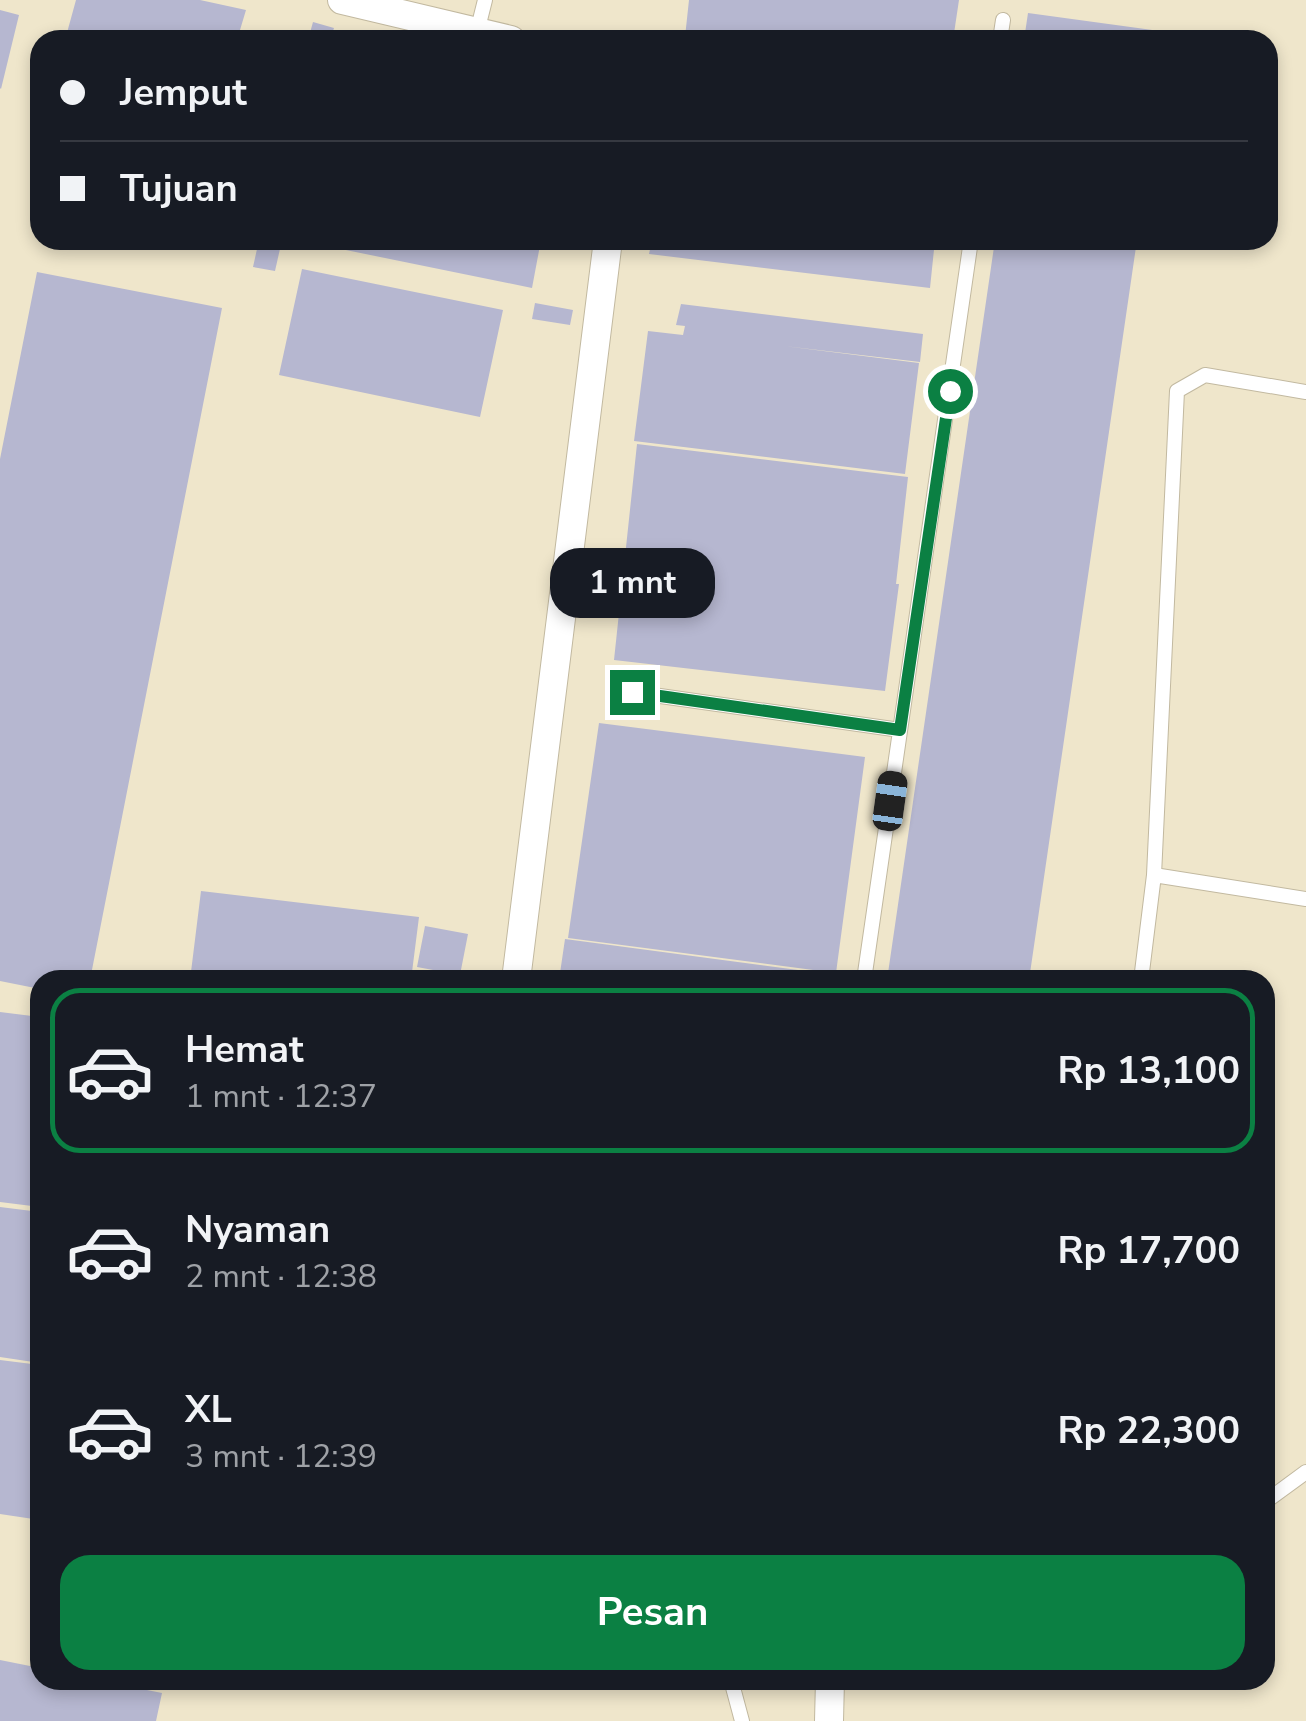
<!DOCTYPE html>
<html lang="id">
<head>
<meta charset="utf-8">
<style>
  body { margin:0; font-family:"Nunito Sans",sans-serif; background:#242831; color:#f1f3f6; height:100vh; display:flex; flex-direction:column; font-size:38px; white-space:nowrap }
  * { box-sizing:border-box; margin:0 }
  p { font-size:32px; color:#9ea1a6 }
  .icon { flex:none; width:55px; height:55px; fill:none; stroke:currentColor; stroke-width:2; stroke-linecap:round; stroke-linejoin:round }
  .map { position:relative; flex:1; overflow:hidden }
  .details { position:absolute; left:30px; top:970px; width:1245px; height:720px; display:flex; flex-direction:column; background:#171b24; border-radius:30px; box-shadow:0 5px 15px #0003 }
  .details>* { flex:none }
  .top-card { position:absolute; left:30px; top:30px; width:1248px; height:220px; border-radius:30px; box-shadow:0 5px 15px #0003; display:grid; align-content:center; height:220px; padding:0 30px; background:#171b24 }
  .end { position:absolute; width:45px; height:45px; margin:-22px; border:12px solid #0b8043; background:#fff; box-shadow:0 0 0 5px #fff }
  .from { border-radius:50% }
  .bubble { position:absolute; height:70px; border-radius:30px; background:#171b24; box-shadow:0 5px 15px #0003; font-size:32px; font-weight:700; line-height:70px; text-align:center }
  .car { position:absolute; width:30px; height:60px; margin:-30px -15px; border-radius:12px; box-shadow:0 0 8px 2px #0007; background:linear-gradient(#222 24%,#8ab4d8 0 40%,#222 0 76%,#8ab4d8 0 86%,#222 0) }
  .top-card b { display:flex; align-items:center; gap:35px; height:95px; font-size:38px }
  .top-card b+b { border-top:2px solid #363941 }
  .top-card i { width:25px; height:25px; background:#f1f3f6 }
  ul { padding:18px 0 0; list-style:none }
  li { display:flex; align-items:center; gap:30px; height:165px; margin:0 20px 15px; padding:0 10px; border:5px solid transparent; border-radius:30px }
  li div { flex:1 }
  li b { display:block; font-size:38px }
  li em { font-style:normal; font-weight:700 }
  li.selected { border-color:#0b8043 }
  li>.icon { width:90px; height:90px; stroke-width:1.5 }
  .action { display:flex; gap:20px; margin-top:auto; padding:20px 30px }
  .action a { flex:1; height:115px; border-radius:30px; background:#0b8043; color:#fff; font-size:40px; font-weight:700; line-height:115px; text-align:center }
  .map>svg:first-child { display:block }
</style>
</head>
<body>
<div class="map">
<svg width="1306" height="1721" viewBox="0 0 1306 1721">
  <rect width="100%" height="100%" fill="#efe6cb"/>
  <path fill="#b6b7d0" d="M76 0H200L246 10 237 40H65Z
    M689 0H959L953 40H717L685 37Z
    M0 10 19 15 1 89 0 88Z
    M1028 13 1167 32 1166 40H1024Z
    M313 22 334 28 330 40H308Z
    M259 240H282L275 271 253 267Z
    M337 240H541L532 288 336 248Z
    M652 240H935L930 288 649 254Z
    M995 240H1137L1029 980H887Z
    M302 269 503 310 480 417 279 375Z
    M37 272 222 308 90 980H40V989L0 981V459Z
    M535 303 573 310 570 325 532 319Z
    M681 304 923 334 920 362 784 346 919 363 905 474 634 441 648 331 683 335 685 326 676 325Z
    M637 444 908 477 896 584H899L885 691 614 660Z
    M599 723 865 757 836 973 568 938Z
    M201 891 419 917 411 980H190Z
    M425 926 468 934 460 975 417 967Z
    M565 939 836 975 835 980H559Z
    M0 1012 40 1017V1207L0 1202Z
    M0 1207 40 1212V1363L0 1357Z
    M0 1360 40 1365V1520L0 1514Z
    M0 1660 40 1668V1680H97L162 1693 156 1721H0Z"/>
  <g fill="none" stroke-linecap="round" stroke-linejoin="round">
    <g stroke="#c2b9a0" stroke-width="16">
      <path id="service" d="M477 32 485 0
        M1000 40 1003 20
        M632 692 900 730
        M1154 875 1306 899
        M864 980 971 240
        M1141 980 1154 875 1177 391 1205 375 1306 392
        M1265 1502 1306 1472
        M731 1680 742 1721"/>
    </g>
    <g stroke="#c2b9a0" stroke-width="30">
      <path id="minor" d="M342 0 511 40
        M516 980 608 240
        M829 1721 830 1680"/>
    </g>
    <use href="#service" stroke="#fff" stroke-width="14"/>
    <use href="#minor" stroke="#fff" stroke-width="28"/>
  </g>
  <g fill="none" stroke-linecap="round" stroke-linejoin="round">
    <path stroke="#0b8043" stroke-width="12" d="M632 692 900 730 950 391"/>
  </g>
</svg>
<i class="end from" style="left:950px;top:391px"></i>
<i class="end" style="left:632px;top:692px"></i>
<div class="bubble" style="left:550px;top:548px;width:165px">1 mnt</div>
<i class="car" style="left:890px;top:801px;rotate:8deg"></i>
<div class="top-card">
<b><i class="from"></i>Jemput</b>
<b><i></i>Tujuan</b>
</div>
<section class="details">
<ul>
<li class="selected"><svg class="icon" aria-label="car" viewBox="0 0 24 24"><path d="M5 17H2v-5l4-1 3-4h7l3 4 3 1v5h-3M9 17h6M6 11h13"/><circle cx="7" cy="17" r="2"/><circle cx="17" cy="17" r="2"/></svg><div><b>Hemat</b><p>1 mnt · 12:37</p></div><em>Rp 13,100</em></li>
<li><svg class="icon" aria-label="car" viewBox="0 0 24 24"><path d="M5 17H2v-5l4-1 3-4h7l3 4 3 1v5h-3M9 17h6M6 11h13"/><circle cx="7" cy="17" r="2"/><circle cx="17" cy="17" r="2"/></svg><div><b>Nyaman</b><p>2 mnt · 12:38</p></div><em>Rp 17,700</em></li>
<li><svg class="icon" aria-label="car" viewBox="0 0 24 24"><path d="M5 17H2v-5l4-1 3-4h7l3 4 3 1v5h-3M9 17h6M6 11h13"/><circle cx="7" cy="17" r="2"/><circle cx="17" cy="17" r="2"/></svg><div><b>XL</b><p>3 mnt · 12:39</p></div><em>Rp 22,300</em></li>
</ul>
<div class="action"><a>Pesan</a></div>
</section>
</div>
</body>
</html>
